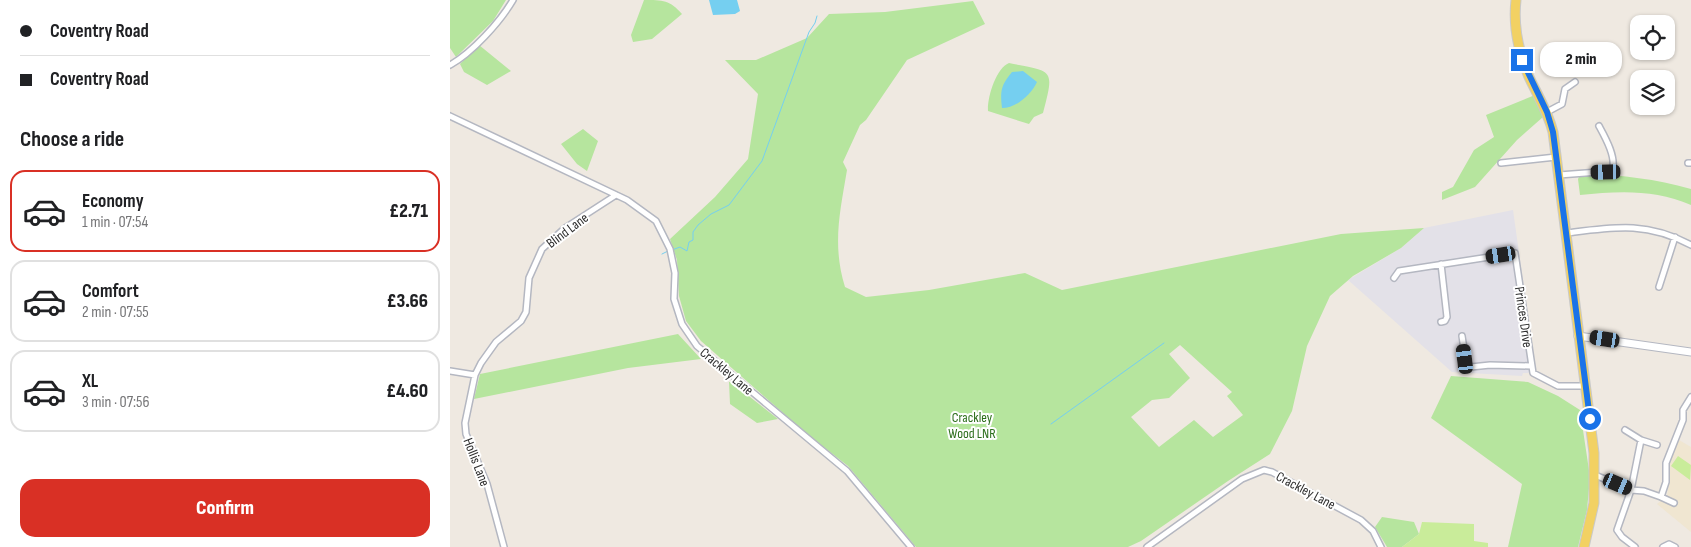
<!DOCTYPE html>
<html lang="en">
<head>
<meta charset="utf-8">
<style>
  body { margin:0; font-family:"Sofia Sans Condensed",sans-serif; background:#f2f2f2; color:#202124; height:100vh; display:flex; flex-direction:column; font-size:19px; white-space:nowrap }
  * { box-sizing:border-box; margin:0 }
  p { font-size:16px; color:#757577 }
  .icon { flex:none; width:28px; height:28px; fill:none; stroke:currentColor; stroke-width:2; stroke-linecap:round; stroke-linejoin:round }
  .map { position:relative; flex:1; overflow:hidden }
  .drawer { display:flex; flex-direction:column; background:#fff; width:450px }
  .drawer>* { flex:none }
  .hud { display:grid; align-content:center; height:110px; padding:0 20px; background:#fff }
  .tools { position:absolute; left:1180px; top:15px; display:grid; gap:10px }
  .tools a { display:grid; place-items:center; width:45px; height:45px; border-radius:10px; background:#fff; box-shadow:0 1px 4px #0004; font-size:25px }
  .end { position:absolute; width:22px; height:22px; margin:-11px; border:6px solid #1a73e8; background:#fff; box-shadow:0 0 0 2px #fff }
  .from { border-radius:50% }
  .bubble { position:absolute; height:35px; border-radius:15px; background:#fff; box-shadow:0 1px 4px #0004; font-size:16px; font-weight:800; line-height:35px; text-align:center }
  .car { position:absolute; width:15px; height:30px; margin:-15px -8px; border-radius:6px; box-shadow:0 0 4px 1px #0007; background:linear-gradient(#222 24%,#8ab4d8 0 40%,#222 0 76%,#8ab4d8 0 86%,#222 0) }
  .hud b { display:flex; align-items:center; gap:18px; height:48px; font-size:19px }
  .hud b+b { border-top:1px solid #e0e0e0 }
  .hud i { width:12px; height:12px; background:#202124 }
  ul { padding:0; list-style:none }
  li { display:flex; align-items:center; gap:15px; height:82px; margin:0 10px 8px; padding:0 10px; border:2px solid #e0e0e0; border-radius:15px }
  li div { flex:1 }
  li b { display:block; font-size:19px }
  li em { font-style:normal; font-weight:800 }
  li.on { border-color:#d93025 }
  li>.icon { width:45px; height:45px; stroke-width:1.5 }
  h2 { padding:0 20px; font-size:22px; line-height:60px }
  .primary-button { display:flex; gap:10px; margin-top:auto; padding:10px 20px }
  .primary-button a { flex:1; height:58px; border-radius:15px; background:#d93025; color:#fff; font-size:20px; font-weight:800; line-height:58px; text-align:center }
  main { display:flex; flex:1; min-height:0 }
  .map>svg:first-child { display:block }
</style>
</head>
<body>
<main>
<section class="drawer">
<div class="hud">
<b><i class="from"></i>Coventry Road</b>
<b><i></i>Coventry Road</b>
</div>
<h2>Choose a ride</h2>
<ul>
<li class="on"><svg class="icon" aria-label="car" viewBox="0 0 24 24"><path d="M5 17H2v-5l4-1 3-4h7l3 4 3 1v5h-3M9 17h6M6 11h13"/><circle cx="7" cy="17" r="2"/><circle cx="17" cy="17" r="2"/></svg><div><b>Economy</b><p>1 min · 07:54</p></div><em>£2.71</em></li>
<li><svg class="icon" aria-label="car" viewBox="0 0 24 24"><path d="M5 17H2v-5l4-1 3-4h7l3 4 3 1v5h-3M9 17h6M6 11h13"/><circle cx="7" cy="17" r="2"/><circle cx="17" cy="17" r="2"/></svg><div><b>Comfort</b><p>2 min · 07:55</p></div><em>£3.66</em></li>
<li><svg class="icon" aria-label="car" viewBox="0 0 24 24"><path d="M5 17H2v-5l4-1 3-4h7l3 4 3 1v5h-3M9 17h6M6 11h13"/><circle cx="7" cy="17" r="2"/><circle cx="17" cy="17" r="2"/></svg><div><b>XL</b><p>3 min · 07:56</p></div><em>£4.60</em></li>
</ul>
<div class="primary-button"><a>Confirm</a></div>
</section>
<div class="map">
<svg width="1241" height="547" viewBox="0 0 1241 547">
  <rect width="100%" height="100%" fill="#efe9e1"/>
  <path fill="#e3e1e8" d="M1063 210 1085 367 1078 373H1073L1072 376 1002 372 898 280 951 248 974 228Z"/>
  <path fill="#f0e6d1" d="M1229 440 1241 447V532L1207 504 1217 496 1220 476 1219 464Z"/>
  <path fill="#b6e59e" fill-rule="evenodd" d="M0 0H56L43 21 6 57 0 48Z
    M194 0C213 0 220 0 232 14L202 39 183 42 181 35Z
    M523 1 535 24 457 60 416 120 410 125 393 162 397 170C390 212 382 245 395 287L416 297 479 290 575 273 612 290 891 234 974 228 951 248 903 276 880 296 857 346 842 411 820 454 778 481 691 541 678 547H466L398 466 357 434 251 341 236 321 229 296 227 260 220 239 265 197 298 159 308 94 275 60H306L357 38 379 14 435 12ZM730 345 782 392 777 396 793 415 763 437 744 420 709 447 681 417 702 400 719 398 740 378 719 354Z
    M29 45 61 71 37 85 14 72 10 64Z
    M559 63C603 72 605 67 593 113L584 117 579 124 538 111C537 98 546 68 559 63Z
    M1085 95 1093 117 1067 140 1025 187 992 200V192L1003 187 1024 150 1044 137 1036 115Z
    M133 129 148 141 137 171 127 164 111 144Z
    M1136 174C1173 175 1205 179 1241 189V205C1205 189 1168 191 1130 195L1128 179 1130 175Z
    M228 334 251 359 178 368 24 399 30 374Z
    M1001 376 1078 382 1108 396 1130 410 1140 477 1137 510 1128 547H1058L1072 484 981 418Z
    M279 382H281L328 419 307 423 280 404Z
    M932 517 964 522 969 534 952 547H937L925 527Z"/>
  <path fill="#c9ec9a" d="M1228 456 1241 465 1240 480 1221 466Z
    M972 522 1024 524V541L1038 543V547H952L969 534Z"/>
  <path fill="#75cff0" d="M259 0H287L290 11 285 14 263 15Z
    M573 71 587 82C581 95 566 108 552 108 550 91 551 85 562 72Z"/>
  <g fill="none" stroke-linecap="round" stroke-linejoin="round">
    <path stroke="#75cff0" stroke-width="1" d="M222 250 230 247 237 251 239 242 243 240V232L248 225 261 214 279 205 312 161 359 32 365 23 367 16
      M212 254 218 251
      M601 424 714 343"/>
    <g stroke="#b4b7c1" stroke-width="8">
      <path id="minor" d="M0 65C22 53 50 22 63 0
        M1097 112 1112 104 1115 89 1125 82
        M0 116 177 200 206 221 220 249 225 273 224 299 232 324 247 346 397 471 461 547
        M1051 163 1106 157
        M1238 163H1241
        M1109 175 1162 171C1167 158 1155 137 1149 126
        M1116 233C1164 227 1196 221 1241 245
        M944 278 949 271 1065 253 1083 373 1108 386H1135
        M1209 287 1225 237
        M991 322 995 321 997 317 991 264
        M1012 336 1016 362 1021 367 1040 365 1081 366
        M0 371 25 375
        M1175 430 1191 440 1207 445
        M1191 440 1181 490 1194 491 1211 497 1216 482V463L1233 420V410L1241 397
        M1145 475 1181 490 1167 530 1172 537 1185 547
        M1211 497 1224 503
        M54 547 37 484 16 434 15 423 25 375 31 363 46 342 71 321 76 312 79 278 92 249 115 228 166 195
        M697 547 792 479 814 470 822 472 911 520 923 531 931 547
        M1213 547 1219 544 1225 547"/>
    </g>
    <g stroke="#b4b7c1" stroke-width="9">
      <path id="tertiary" d="M1128 336 1241 352"/>
    </g>
    <g stroke="#c9c9c9" stroke-width="11">
      <path id="primary" d="M1066 0C1063 26 1069 53 1079 77 1088 96 1098 112 1103 132L1144 453V503L1134 547"/>
    </g>
    <use href="#minor" stroke="#fff" stroke-width="5"/>
    <use href="#tertiary" stroke="#fff" stroke-width="7"/>
    <use href="#primary" stroke="#f2d163" stroke-width="9"/>
  </g>
  <g fill="none" stroke-linecap="round" stroke-linejoin="round">
    <path stroke="#1a73e8" stroke-width="6" d="M1072 60 1097 112 1103 132 1140 419"/>
  </g>
  <g text-anchor="middle" stroke-width="4" stroke-linejoin="round" paint-order="stroke">
    <g font-size="14" fill="#2e2e2e" stroke="#fff">
      <text transform="translate(117 230) rotate(-37)" y="5">Blind Lane</text>
      <text transform="translate(1074 317) rotate(82)" y="5">Princes Drive</text>
      <text transform="translate(277 371) rotate(40)" y="5">Crackley Lane</text>
      <text transform="translate(27 462) rotate(69)" y="5">Hollis Lane</text>
      <text transform="translate(856 490) rotate(28)" y="5">Crackley Lane</text>
    </g>
    <g font-size="14" fill="#2c6e1b" stroke="#fff">
      <text x="522" y="422">Crackley<tspan x="522" dy="16">Wood LNR</tspan></text>
    </g>
  </g>
</svg>
<div class="tools">
<a><svg class="icon" aria-label="locate" viewBox="0 0 24 24"><circle cx="12" cy="12" r="6"/><path d="M12 2v4M12 18v4M2 12h4M18 12h4"/></svg></a>
<a><svg class="icon" aria-label="layers" viewBox="0 0 24 24"><path d="M12 4l9 5-9 5-9-5zM3 14l9 5 9-5"/></svg></a>
</div>
<i class="end from" style="left:1140px;top:419px"></i>
<i class="end" style="left:1072px;top:60px"></i>
<div class="bubble" style="left:1090px;top:42px;width:82px">2 min</div>
<i class="car" style="left:1156px;top:172px;rotate:269deg"></i>
<i class="car" style="left:1051px;top:255px;rotate:261deg"></i>
<i class="car" style="left:1155px;top:339px;rotate:279deg"></i>
<i class="car" style="left:1015px;top:359px;rotate:353deg"></i>
<i class="car" style="left:1168px;top:484px;rotate:113deg"></i>
</div>
</main>
</body>
</html>
